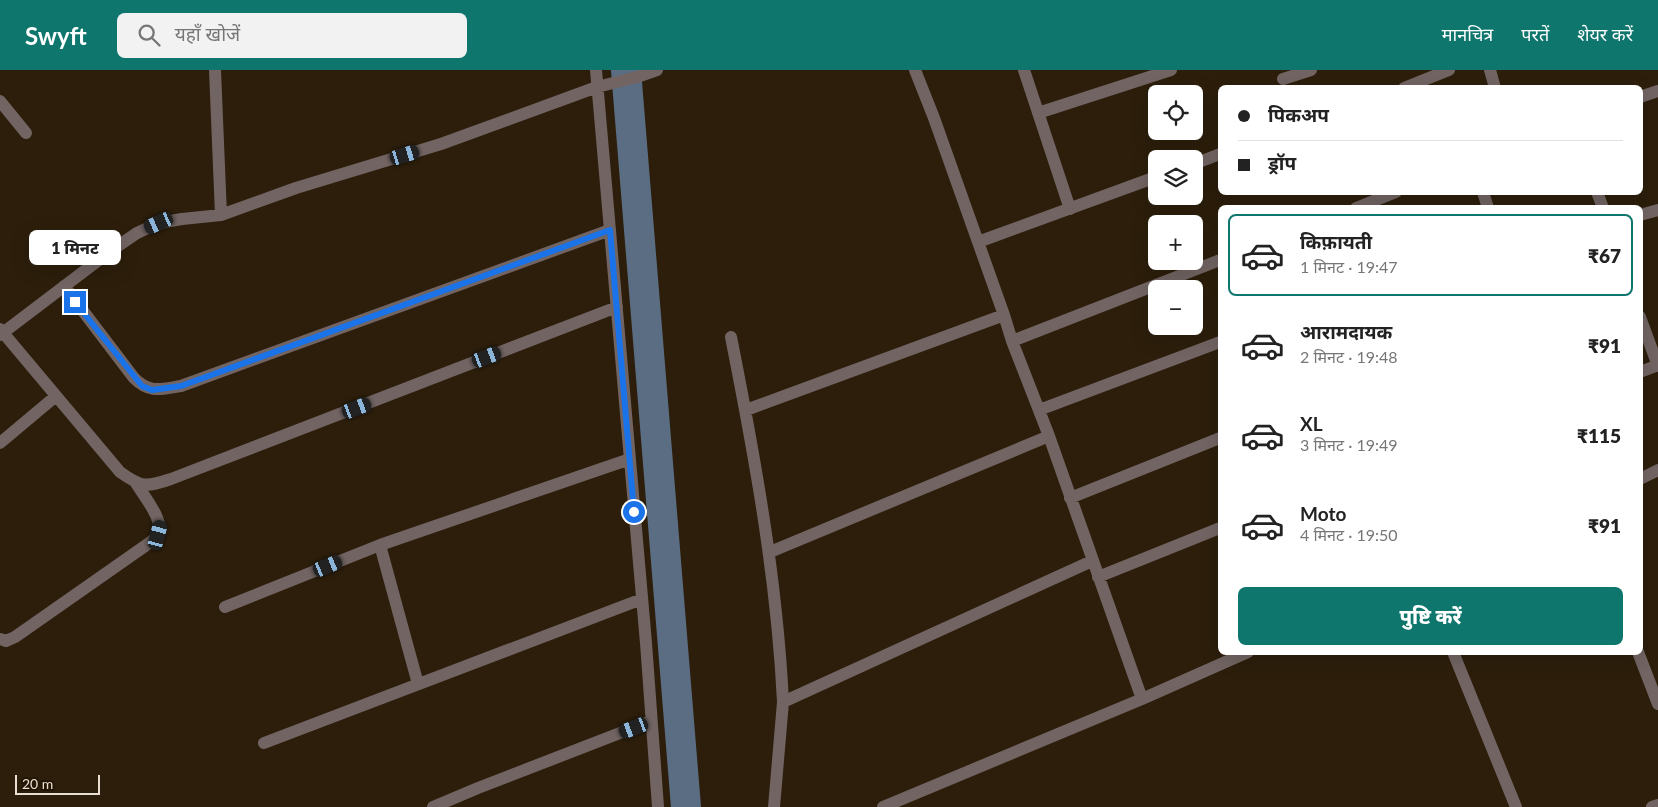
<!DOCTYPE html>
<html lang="hi">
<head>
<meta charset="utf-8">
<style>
  body { margin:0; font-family:Lato,"Noto Sans Devanagari",sans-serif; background:#f2f2f2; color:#222; height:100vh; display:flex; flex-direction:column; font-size:19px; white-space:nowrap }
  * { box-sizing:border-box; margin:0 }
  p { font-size:16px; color:#767676 }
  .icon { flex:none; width:28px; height:28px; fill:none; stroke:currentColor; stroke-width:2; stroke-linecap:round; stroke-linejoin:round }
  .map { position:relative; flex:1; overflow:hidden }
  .drawer { position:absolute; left:1218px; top:135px; width:425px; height:450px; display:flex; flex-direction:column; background:#fff; border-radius:8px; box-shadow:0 5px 20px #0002 }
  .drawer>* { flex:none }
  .guide { position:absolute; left:1218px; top:15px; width:425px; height:110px; border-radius:8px; box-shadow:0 5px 20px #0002; display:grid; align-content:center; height:110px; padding:0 20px; background:#fff }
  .buttons { position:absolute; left:1148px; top:15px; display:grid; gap:10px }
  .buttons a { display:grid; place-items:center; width:55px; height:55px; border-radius:8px; background:#fff; box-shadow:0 5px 20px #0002; font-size:25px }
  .scale { position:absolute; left:15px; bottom:12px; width:85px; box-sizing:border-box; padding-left:5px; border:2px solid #e8ded2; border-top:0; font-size:14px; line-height:18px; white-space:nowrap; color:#e8ded2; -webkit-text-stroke:4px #231503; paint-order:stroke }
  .end { position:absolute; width:22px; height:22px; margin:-11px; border:6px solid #1a73e8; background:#fff; box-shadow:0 0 0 2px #fff }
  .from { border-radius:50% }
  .bubble { position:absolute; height:35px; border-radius:8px; background:#fff; box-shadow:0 5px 20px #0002; font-size:16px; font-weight:800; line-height:35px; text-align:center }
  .car { position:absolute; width:15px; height:30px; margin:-15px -8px; border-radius:6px; box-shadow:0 0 4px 1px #0007; background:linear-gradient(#222 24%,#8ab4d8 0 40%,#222 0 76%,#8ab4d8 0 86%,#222 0) }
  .guide b { display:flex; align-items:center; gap:18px; height:48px; font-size:19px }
  .guide b+b { border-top:1px solid #e0e0e0 }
  .guide i { width:12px; height:12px; background:#222 }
  ul { padding:9px 0 0; list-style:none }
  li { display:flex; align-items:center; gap:15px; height:82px; margin:0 10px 8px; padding:0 10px; border:2px solid transparent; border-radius:8px }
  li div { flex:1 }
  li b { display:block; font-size:19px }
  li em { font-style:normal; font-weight:800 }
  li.selected { border-color:#0f766e }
  li>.icon { width:45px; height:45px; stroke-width:1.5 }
  .cta { display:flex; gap:10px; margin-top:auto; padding:10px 20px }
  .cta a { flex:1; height:58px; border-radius:8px; background:#0f766e; color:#fff; font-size:20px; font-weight:800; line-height:58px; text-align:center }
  header { display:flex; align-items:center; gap:30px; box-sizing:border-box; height:70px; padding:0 25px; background:#0f766e; color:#fff }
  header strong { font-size:24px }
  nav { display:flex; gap:28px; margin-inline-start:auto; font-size:18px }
  .search { width:350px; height:45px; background:#f2f2f2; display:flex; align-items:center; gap:12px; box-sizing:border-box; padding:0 18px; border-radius:8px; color:#767676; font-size:19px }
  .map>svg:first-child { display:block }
</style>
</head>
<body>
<header>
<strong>Swyft</strong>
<div class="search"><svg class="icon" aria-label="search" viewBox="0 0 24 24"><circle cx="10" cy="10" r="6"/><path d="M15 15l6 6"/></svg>यहाँ खोजें</div>
<nav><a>मानचित्र</a><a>परतें</a><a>शेयर करें</a></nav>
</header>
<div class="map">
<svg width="1658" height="737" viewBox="0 0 1658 737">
  <rect width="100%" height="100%" fill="#2c1e0b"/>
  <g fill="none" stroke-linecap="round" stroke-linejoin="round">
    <path stroke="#5a6d83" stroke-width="30" d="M626 0 686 737"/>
    <path stroke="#716462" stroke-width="12" d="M215 0 221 145
      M596 0 646 573 658 737
      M915 0 934 48 1004 245 1012 271 1049 366 1142 629
      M1024 0 1070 139
      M1490 0 1495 18
      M1283 9 1311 0
      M1404 18 1449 0
      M1640 27 1658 21
      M0 31 26 63
      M1038 43 1171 0
      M1194 94 1220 84
      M1483 122 1488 138
      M1597 122 1603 138
      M1356 138 1396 122
      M1640 145 1658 140
      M978 172 1156 107
      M64 216 134 308C150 324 161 319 181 316L610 160
      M1640 247 1658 296
      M0 259 120 402C142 418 146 417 171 409L617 237
      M0 265 112 180 137 163 159 153 182 149 221 145 296 118 441 74 597 17 637 7 657 0
      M731 267C755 388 777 509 783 632L1092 491
      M1012 271 1220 190
      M1640 302 1658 295
      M746 340 1004 245
      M1039 340 1220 272
      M0 373 56 326
      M1640 409 1658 400
      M1070 428 1220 368
      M380 475 418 614
      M770 482 1049 366
      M1098 507 1220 458
      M225 537 380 475 630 389
      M0 569 6 571 15 567 145 476C149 473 154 470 157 466 167 453 143 425 136 413
      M1453 582 1516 737
      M1638 582 1658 634
      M264 673 642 529
      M433 737 478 718 651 651
      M774 737 783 632
      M883 737 1142 629 1248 582
      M1652 737 1658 735"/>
  </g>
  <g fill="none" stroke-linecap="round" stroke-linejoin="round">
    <path stroke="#1a73e8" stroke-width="6" d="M75 232 142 316 152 320 181 316 610 160 634 442"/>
  </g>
</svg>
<div class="buttons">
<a><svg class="icon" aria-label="locate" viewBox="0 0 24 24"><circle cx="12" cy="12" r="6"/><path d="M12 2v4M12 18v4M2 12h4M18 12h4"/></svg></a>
<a><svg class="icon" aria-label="layers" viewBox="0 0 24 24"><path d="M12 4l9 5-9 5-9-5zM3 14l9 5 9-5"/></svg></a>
<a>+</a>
<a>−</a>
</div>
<div class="scale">20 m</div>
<i class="end from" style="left:634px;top:442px"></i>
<i class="end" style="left:75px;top:232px"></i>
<div class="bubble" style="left:29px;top:160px;width:92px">1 मिनट</div>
<i class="car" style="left:405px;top:85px;rotate:73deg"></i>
<i class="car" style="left:159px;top:153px;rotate:246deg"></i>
<i class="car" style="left:487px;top:287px;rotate:69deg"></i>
<i class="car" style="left:357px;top:338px;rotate:69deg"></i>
<i class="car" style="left:158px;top:465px;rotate:15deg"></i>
<i class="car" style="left:328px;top:496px;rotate:68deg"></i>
<i class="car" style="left:634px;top:658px;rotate:249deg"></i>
<div class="guide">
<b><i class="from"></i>पिकअप</b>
<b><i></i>ड्रॉप</b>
</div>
<section class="drawer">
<ul>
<li class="selected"><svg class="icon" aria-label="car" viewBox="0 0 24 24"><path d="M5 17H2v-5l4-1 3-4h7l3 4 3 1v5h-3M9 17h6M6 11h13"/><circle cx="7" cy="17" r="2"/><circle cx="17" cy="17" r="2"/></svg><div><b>किफ़ायती</b><p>1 मिनट · 19:47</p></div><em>₹67</em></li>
<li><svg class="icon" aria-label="car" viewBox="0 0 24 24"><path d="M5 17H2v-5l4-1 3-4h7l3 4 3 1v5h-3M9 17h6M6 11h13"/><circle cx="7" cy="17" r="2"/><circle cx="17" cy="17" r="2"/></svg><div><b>आरामदायक</b><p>2 मिनट · 19:48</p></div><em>₹91</em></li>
<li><svg class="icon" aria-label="car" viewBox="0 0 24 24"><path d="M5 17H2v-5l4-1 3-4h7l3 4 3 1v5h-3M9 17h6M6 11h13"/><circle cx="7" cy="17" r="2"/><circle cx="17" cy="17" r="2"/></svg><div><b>XL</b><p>3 मिनट · 19:49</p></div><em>₹115</em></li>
<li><svg class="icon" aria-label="car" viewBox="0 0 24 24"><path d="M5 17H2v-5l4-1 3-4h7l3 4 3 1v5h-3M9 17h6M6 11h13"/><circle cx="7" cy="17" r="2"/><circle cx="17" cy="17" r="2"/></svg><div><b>Moto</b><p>4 मिनट · 19:50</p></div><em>₹91</em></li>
</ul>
<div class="cta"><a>पुष्टि करें</a></div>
</section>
</div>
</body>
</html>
